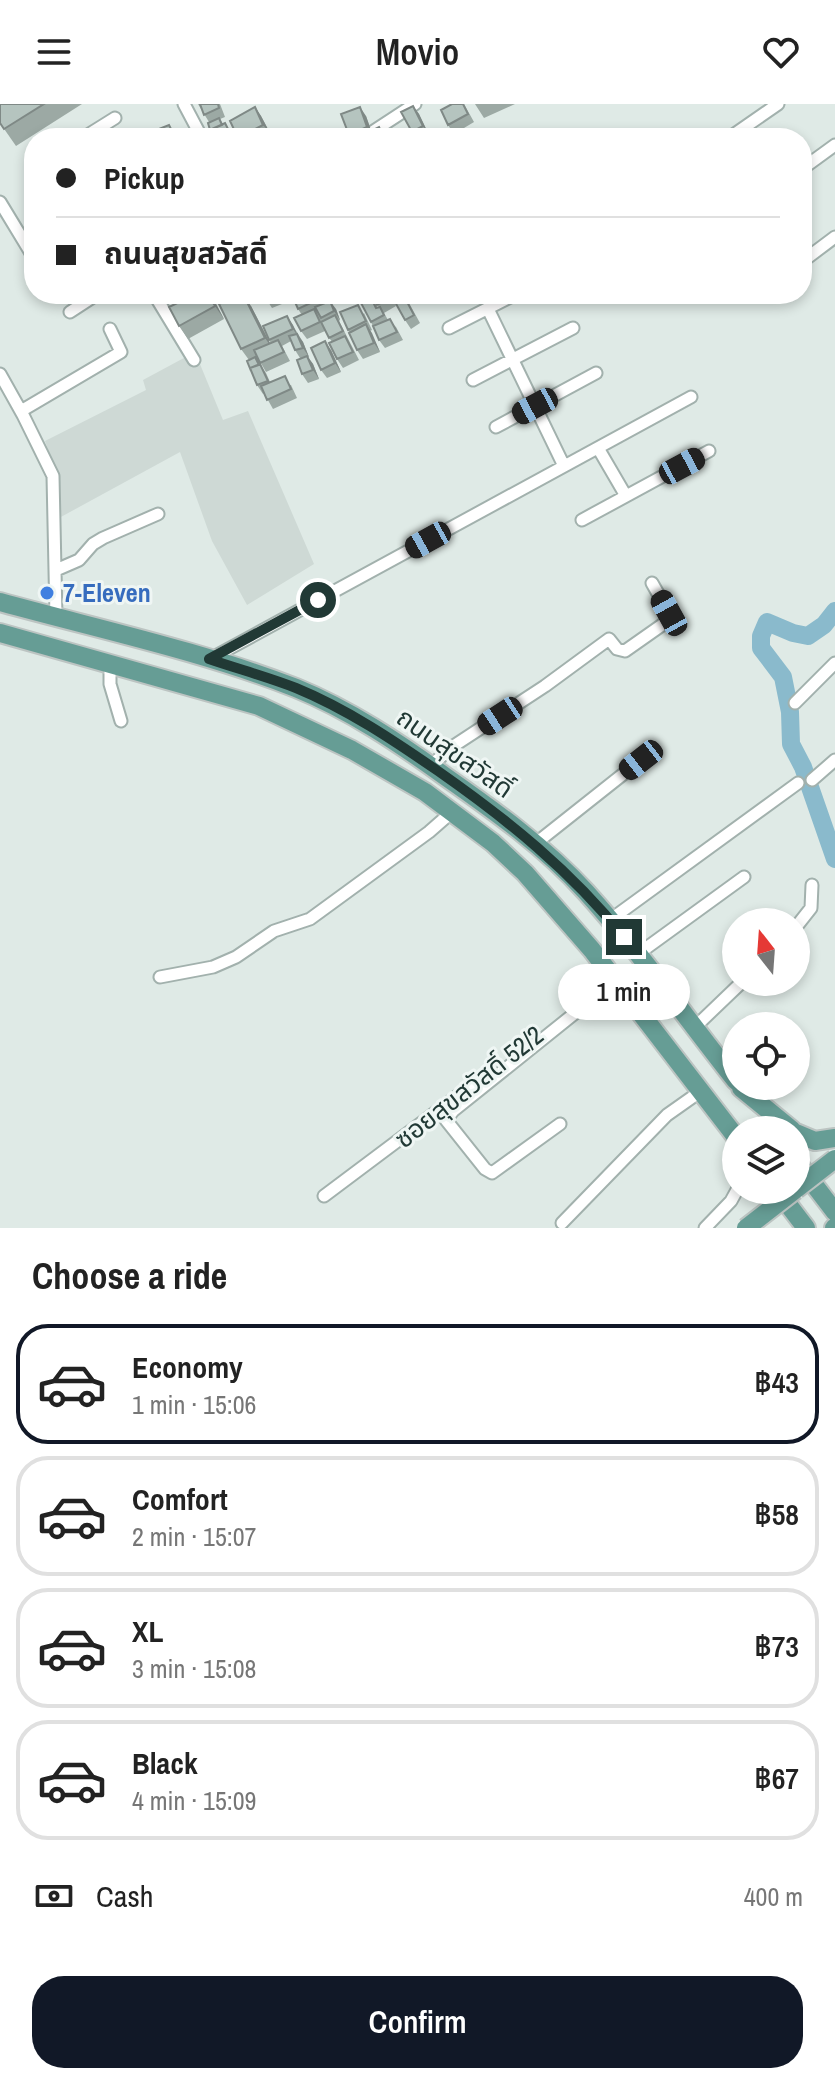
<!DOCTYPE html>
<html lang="en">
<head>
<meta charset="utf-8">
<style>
  body { margin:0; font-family:"Archivo Narrow","Noto Sans Thai",sans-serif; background:#f6f6f6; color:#222; height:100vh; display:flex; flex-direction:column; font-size:30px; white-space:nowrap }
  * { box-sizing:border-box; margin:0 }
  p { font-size:26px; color:#767676 }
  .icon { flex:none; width:44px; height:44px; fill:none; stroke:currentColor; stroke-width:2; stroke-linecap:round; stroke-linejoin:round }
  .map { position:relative; height:1124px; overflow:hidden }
  .drawer { display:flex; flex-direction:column; background:#fff; flex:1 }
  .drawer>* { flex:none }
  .hud { position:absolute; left:24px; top:24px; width:788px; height:176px; border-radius:32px; box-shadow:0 4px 12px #0003; display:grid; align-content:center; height:176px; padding:0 32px; background:#fff }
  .needle { width:52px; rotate:343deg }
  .buttons { position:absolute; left:722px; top:804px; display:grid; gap:16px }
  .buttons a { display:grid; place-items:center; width:88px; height:88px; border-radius:50%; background:#fff; box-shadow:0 4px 12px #0003; font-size:40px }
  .end { position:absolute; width:36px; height:36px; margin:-18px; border:10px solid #213935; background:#fff; box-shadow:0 0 0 4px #fff }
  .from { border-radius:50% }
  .bubble { position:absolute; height:56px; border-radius:28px; background:#fff; box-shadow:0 4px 12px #0003; font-size:26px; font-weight:600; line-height:56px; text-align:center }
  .car { position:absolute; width:24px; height:48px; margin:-24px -12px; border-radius:10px; box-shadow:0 0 6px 2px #0007; background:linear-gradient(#222 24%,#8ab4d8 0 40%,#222 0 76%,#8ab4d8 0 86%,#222 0) }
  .hud b { display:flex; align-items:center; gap:28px; height:76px; font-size:30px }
  .hud b+b { border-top:2px solid #e0e0e0 }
  .hud i { width:20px; height:20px; background:#222 }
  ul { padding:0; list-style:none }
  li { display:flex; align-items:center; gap:24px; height:120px; margin:0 16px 12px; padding:0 16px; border:4px solid #e0e0e0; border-radius:32px }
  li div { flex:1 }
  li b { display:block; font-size:30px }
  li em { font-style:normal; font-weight:600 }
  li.on { border-color:#111827 }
  li>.icon { width:72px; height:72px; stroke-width:1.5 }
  h2 { padding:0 32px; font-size:36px; line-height:96px }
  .pay { display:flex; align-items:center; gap:20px; height:88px; padding:0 32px; font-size:30px }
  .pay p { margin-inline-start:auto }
  .cta { display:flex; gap:16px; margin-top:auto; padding:16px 32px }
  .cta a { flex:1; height:92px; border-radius:32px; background:#111827; color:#fff; font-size:32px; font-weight:600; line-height:92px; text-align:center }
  header { display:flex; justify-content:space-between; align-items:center; height:104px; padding:0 32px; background:#fff; font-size:36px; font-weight:600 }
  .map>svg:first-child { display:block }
</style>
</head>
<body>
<header><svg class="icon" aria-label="menu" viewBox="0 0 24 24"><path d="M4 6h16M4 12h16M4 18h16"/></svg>Movio<svg class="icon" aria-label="heart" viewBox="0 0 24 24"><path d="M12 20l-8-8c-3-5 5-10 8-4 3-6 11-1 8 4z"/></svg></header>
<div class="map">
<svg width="835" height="1124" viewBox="0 0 835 1124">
  <rect width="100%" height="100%" fill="#dfeae6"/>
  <path fill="#ced9d5" d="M195 248 223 316 248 307 314 460 247 501 212 437 180 348 59 414V377L45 337 146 286 143 276Z"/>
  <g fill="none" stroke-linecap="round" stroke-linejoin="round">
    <path stroke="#8abacc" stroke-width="18" d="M835 507 824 521 808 532 793 529 767 518 761 532V544L783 573 790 608 791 640 803 663 835 755"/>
    <g stroke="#a2b1ad" stroke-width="15">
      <path id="minor" d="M184 0 202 34
        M83 34 115 14
        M363 34 415 0
        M729 34 778 0
        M802 65 835 41
        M0 98 34 154
        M807 154 835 133
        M154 190 194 256
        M488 205 564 362
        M70 208 93 193
        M449 224 516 190
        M0 270 23 311 53 372 56 513
        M473 276 573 224
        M21 307 121 248 110 225
        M496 323 596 269
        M598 344 626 392
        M582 416 709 347
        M56 466 79 456 93 440 103 434 158 410
        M210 555 691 293
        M110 560V580L121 617
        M795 599 835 559
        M430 662 455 641 545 582 609 535 617 545 625 547 662 521 667 516 669 509 652 479
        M812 676 835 656
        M535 740 641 656
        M610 816 798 679
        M796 823 811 804 812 781
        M638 850 744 773
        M160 873 213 863 236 853 274 827 310 815 429 728 453 707
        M694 924 742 878
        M560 1020 492 1069 485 1065 446 1016 453 1007 615 877
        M324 1092 484 972
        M562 1119 667 1011 701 987
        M705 1124 731 1097 737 1086"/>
    </g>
    <g stroke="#bcc4c2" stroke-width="22">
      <path id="primary" d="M0 498C98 525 201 547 296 584 350 606 399 639 446 673 496 708 545 743 586 788 640 848 686 914 736 977
        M0 529 259 602 352 646 425 688 493 739 525 769 592 846 736 1033
        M741 984 792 1026
        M796 1029 815 1037 835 1034
        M796 1057 835 1108
        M777 1086 806 1124
        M834 1124 835 1123"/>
    </g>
    <use href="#minor" stroke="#fff" stroke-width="11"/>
    <use href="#primary" stroke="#669d95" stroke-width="18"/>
    <g stroke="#bcc4c2" stroke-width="22" stroke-linecap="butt">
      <path id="primary-bridge" d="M796 1085 835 1055
        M746 1124 795 1086"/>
    </g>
    <use href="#primary-bridge" stroke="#669d95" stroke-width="18"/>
  </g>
  <path fill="#9ca9a4" d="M0 0H82L16 42 0 19Z
    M198 0H220L225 13 220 15 223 20 231 28 235 34H205L210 26 209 18Z
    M452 0H464L474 18 454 30 448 21Z
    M475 0H515L484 14Z
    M413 2 419 10 429 31 423 34H416L412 28Z
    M255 3 261 12 270 29 260 34H238Z
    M366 12 373 32 370 33 371 34H351L349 31Z
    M263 190H283L287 198 272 204Z
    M315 190 321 200 336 205 340 216 339 217 359 256 343 264 337 255 332 238 325 227 307 235 301 227 302 211 298 205Z
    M357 190H370L377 203H379L371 190H390L396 202 384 209 388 216 396 223 403 236 385 244 379 236 362 198Z
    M393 190H406L410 198 409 199 420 219 411 225 405 216Z
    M411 190H426V191L415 196Z
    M215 198 224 215 188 235 179 222Z
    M251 202 270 239H271L269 236 287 212 303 238 309 253H308L313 260 319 275 308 279 302 270 300 254 295 246 291 237 282 242 290 257 266 268 258 254 256 255 266 269 270 278 291 281 297 294 273 305 264 289 263 290 257 281 249 256 241 245Z
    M364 209 372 226 370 227 380 248 363 255 357 246 348 226Z
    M331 246 341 268 327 274 321 266Z"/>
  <path fill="#7f8986" d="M413 2 419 10 429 31 423 22Z
    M255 3 261 12 270 29 263 21Z
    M360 3 366 12 373 32 367 23Z
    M208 190 215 198 224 215 215 202Z
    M243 190 251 202 274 247 265 234Z
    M330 197 336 205 340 216 334 207Z
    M287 212 293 221 299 234 293 225Z
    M366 220 372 229 380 248 374 239Z
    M297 230 303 238 309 253 303 244Z
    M325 237 331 246 341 268 335 259Z
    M307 252 313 260 319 275 313 266Z"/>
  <path fill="#b5c4bf" stroke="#7f8986" stroke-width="2" d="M0 0H44L4 25 0 19Z
    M200 0H218L219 4 204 11Z
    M452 0H463L468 10 448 21 441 6Z
    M413 2 423 22 412 28 401 8Z
    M255 3 263 21 249 28 250 32 245 34H238L230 17Z
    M360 3 367 23 349 31 341 10Z
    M219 14 222 21 210 26 208 19Z
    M225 19 231 31 224 34H205L203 29Z
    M169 21 175 33 148 34 146 30Z
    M379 23 384 34H374L371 27Z
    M367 29 370 34H356V33Z
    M196 190H208L215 202 179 222 169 203Z
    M241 190H243L265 234 241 245 219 200Z
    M263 190H278L266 195Z
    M295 190H314L317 196 298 205 292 191Z
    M371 190H389L390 194 377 201Z
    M393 190H405L407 193 405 194 404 192 396 197Z
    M404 192 414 211 405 216 395 198Z
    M371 194 376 204 380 203 384 211 371 218 361 199Z
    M330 197 334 207 321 214 315 203Z
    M358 201 366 217 348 226 340 208Z
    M314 205 320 218 301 227 294 214Z
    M335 211 343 227 329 234 321 218Z
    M287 212 293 225 269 236 263 222Z
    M390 215 397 228 379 236 373 222Z
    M366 220 374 239 357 246 349 229Z
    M297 230 303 244 295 246 289 232Z
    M345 232 353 248 337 255 329 239Z
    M278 236 284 248 260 259 254 246Z
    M325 237 335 259 321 266 311 244Z
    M307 252 313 266 302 270 297 256Z
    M255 253 259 261 250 264 251 267 247 257Z
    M260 260 268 277 257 281 250 264Z
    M285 272 291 285 267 296 261 282Z"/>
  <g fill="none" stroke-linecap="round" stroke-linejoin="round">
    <path stroke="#213935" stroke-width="10" d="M318 496 209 555C238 565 268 573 296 584 347 605 393 636 438 667 508 716 571 767 624 833"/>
  </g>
  <circle fill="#3f7fe0" stroke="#eff6f4" stroke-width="3" cx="47" cy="489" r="8"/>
  <g text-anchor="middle" stroke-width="6" stroke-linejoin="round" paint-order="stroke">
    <g font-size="26" font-weight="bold" fill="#366cbe" stroke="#eff6f4" text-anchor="start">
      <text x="63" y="498">7-Eleven</text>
    </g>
    <g font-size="26" fill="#213935" stroke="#eff6f4">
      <text transform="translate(455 649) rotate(35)" y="9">ถนนสุขสวัสดิ์</text>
      <text transform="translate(469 983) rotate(-38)" y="9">ซอยสุขสวัสดิ์ 52/2</text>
    </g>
  </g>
</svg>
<div class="buttons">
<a><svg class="needle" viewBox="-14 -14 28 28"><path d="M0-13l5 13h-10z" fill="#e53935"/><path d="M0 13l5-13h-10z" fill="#767676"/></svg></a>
<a><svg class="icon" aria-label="locate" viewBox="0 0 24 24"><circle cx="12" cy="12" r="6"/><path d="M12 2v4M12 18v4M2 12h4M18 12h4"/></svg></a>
<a><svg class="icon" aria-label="layers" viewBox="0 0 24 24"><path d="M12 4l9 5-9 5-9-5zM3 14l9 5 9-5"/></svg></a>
</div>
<i class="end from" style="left:318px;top:496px"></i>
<i class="end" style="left:624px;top:833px"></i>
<div class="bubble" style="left:558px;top:860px;width:132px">1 min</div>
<i class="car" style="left:535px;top:302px;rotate:242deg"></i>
<i class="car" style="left:682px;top:362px;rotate:62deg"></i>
<i class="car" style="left:428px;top:436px;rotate:241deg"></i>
<i class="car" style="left:669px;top:509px;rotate:331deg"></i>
<i class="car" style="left:500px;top:612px;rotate:237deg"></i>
<i class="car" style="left:641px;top:656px;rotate:232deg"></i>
<div class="hud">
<b><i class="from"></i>Pickup</b>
<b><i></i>ถนนสุขสวัสดิ์</b>
</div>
</div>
<section class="drawer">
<h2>Choose a ride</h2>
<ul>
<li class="on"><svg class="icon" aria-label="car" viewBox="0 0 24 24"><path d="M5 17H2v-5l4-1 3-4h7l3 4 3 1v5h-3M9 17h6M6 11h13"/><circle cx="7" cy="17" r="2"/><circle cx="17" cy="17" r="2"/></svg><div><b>Economy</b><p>1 min · 15:06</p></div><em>฿43</em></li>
<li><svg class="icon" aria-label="car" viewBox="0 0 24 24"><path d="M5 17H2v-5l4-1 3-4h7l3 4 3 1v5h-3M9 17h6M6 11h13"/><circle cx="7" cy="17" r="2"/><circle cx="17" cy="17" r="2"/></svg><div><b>Comfort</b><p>2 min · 15:07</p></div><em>฿58</em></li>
<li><svg class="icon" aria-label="car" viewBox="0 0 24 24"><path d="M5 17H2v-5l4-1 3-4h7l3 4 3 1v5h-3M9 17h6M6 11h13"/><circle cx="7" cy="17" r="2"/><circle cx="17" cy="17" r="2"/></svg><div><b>XL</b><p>3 min · 15:08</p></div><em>฿73</em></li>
<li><svg class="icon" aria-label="car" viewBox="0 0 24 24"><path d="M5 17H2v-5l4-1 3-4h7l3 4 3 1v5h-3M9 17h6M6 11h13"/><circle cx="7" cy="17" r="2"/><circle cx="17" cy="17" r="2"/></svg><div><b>Black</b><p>4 min · 15:09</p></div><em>฿67</em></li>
</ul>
<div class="pay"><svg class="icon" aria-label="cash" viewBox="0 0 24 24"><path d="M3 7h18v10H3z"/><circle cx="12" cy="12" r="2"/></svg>Cash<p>400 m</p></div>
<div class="cta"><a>Confirm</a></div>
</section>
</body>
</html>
